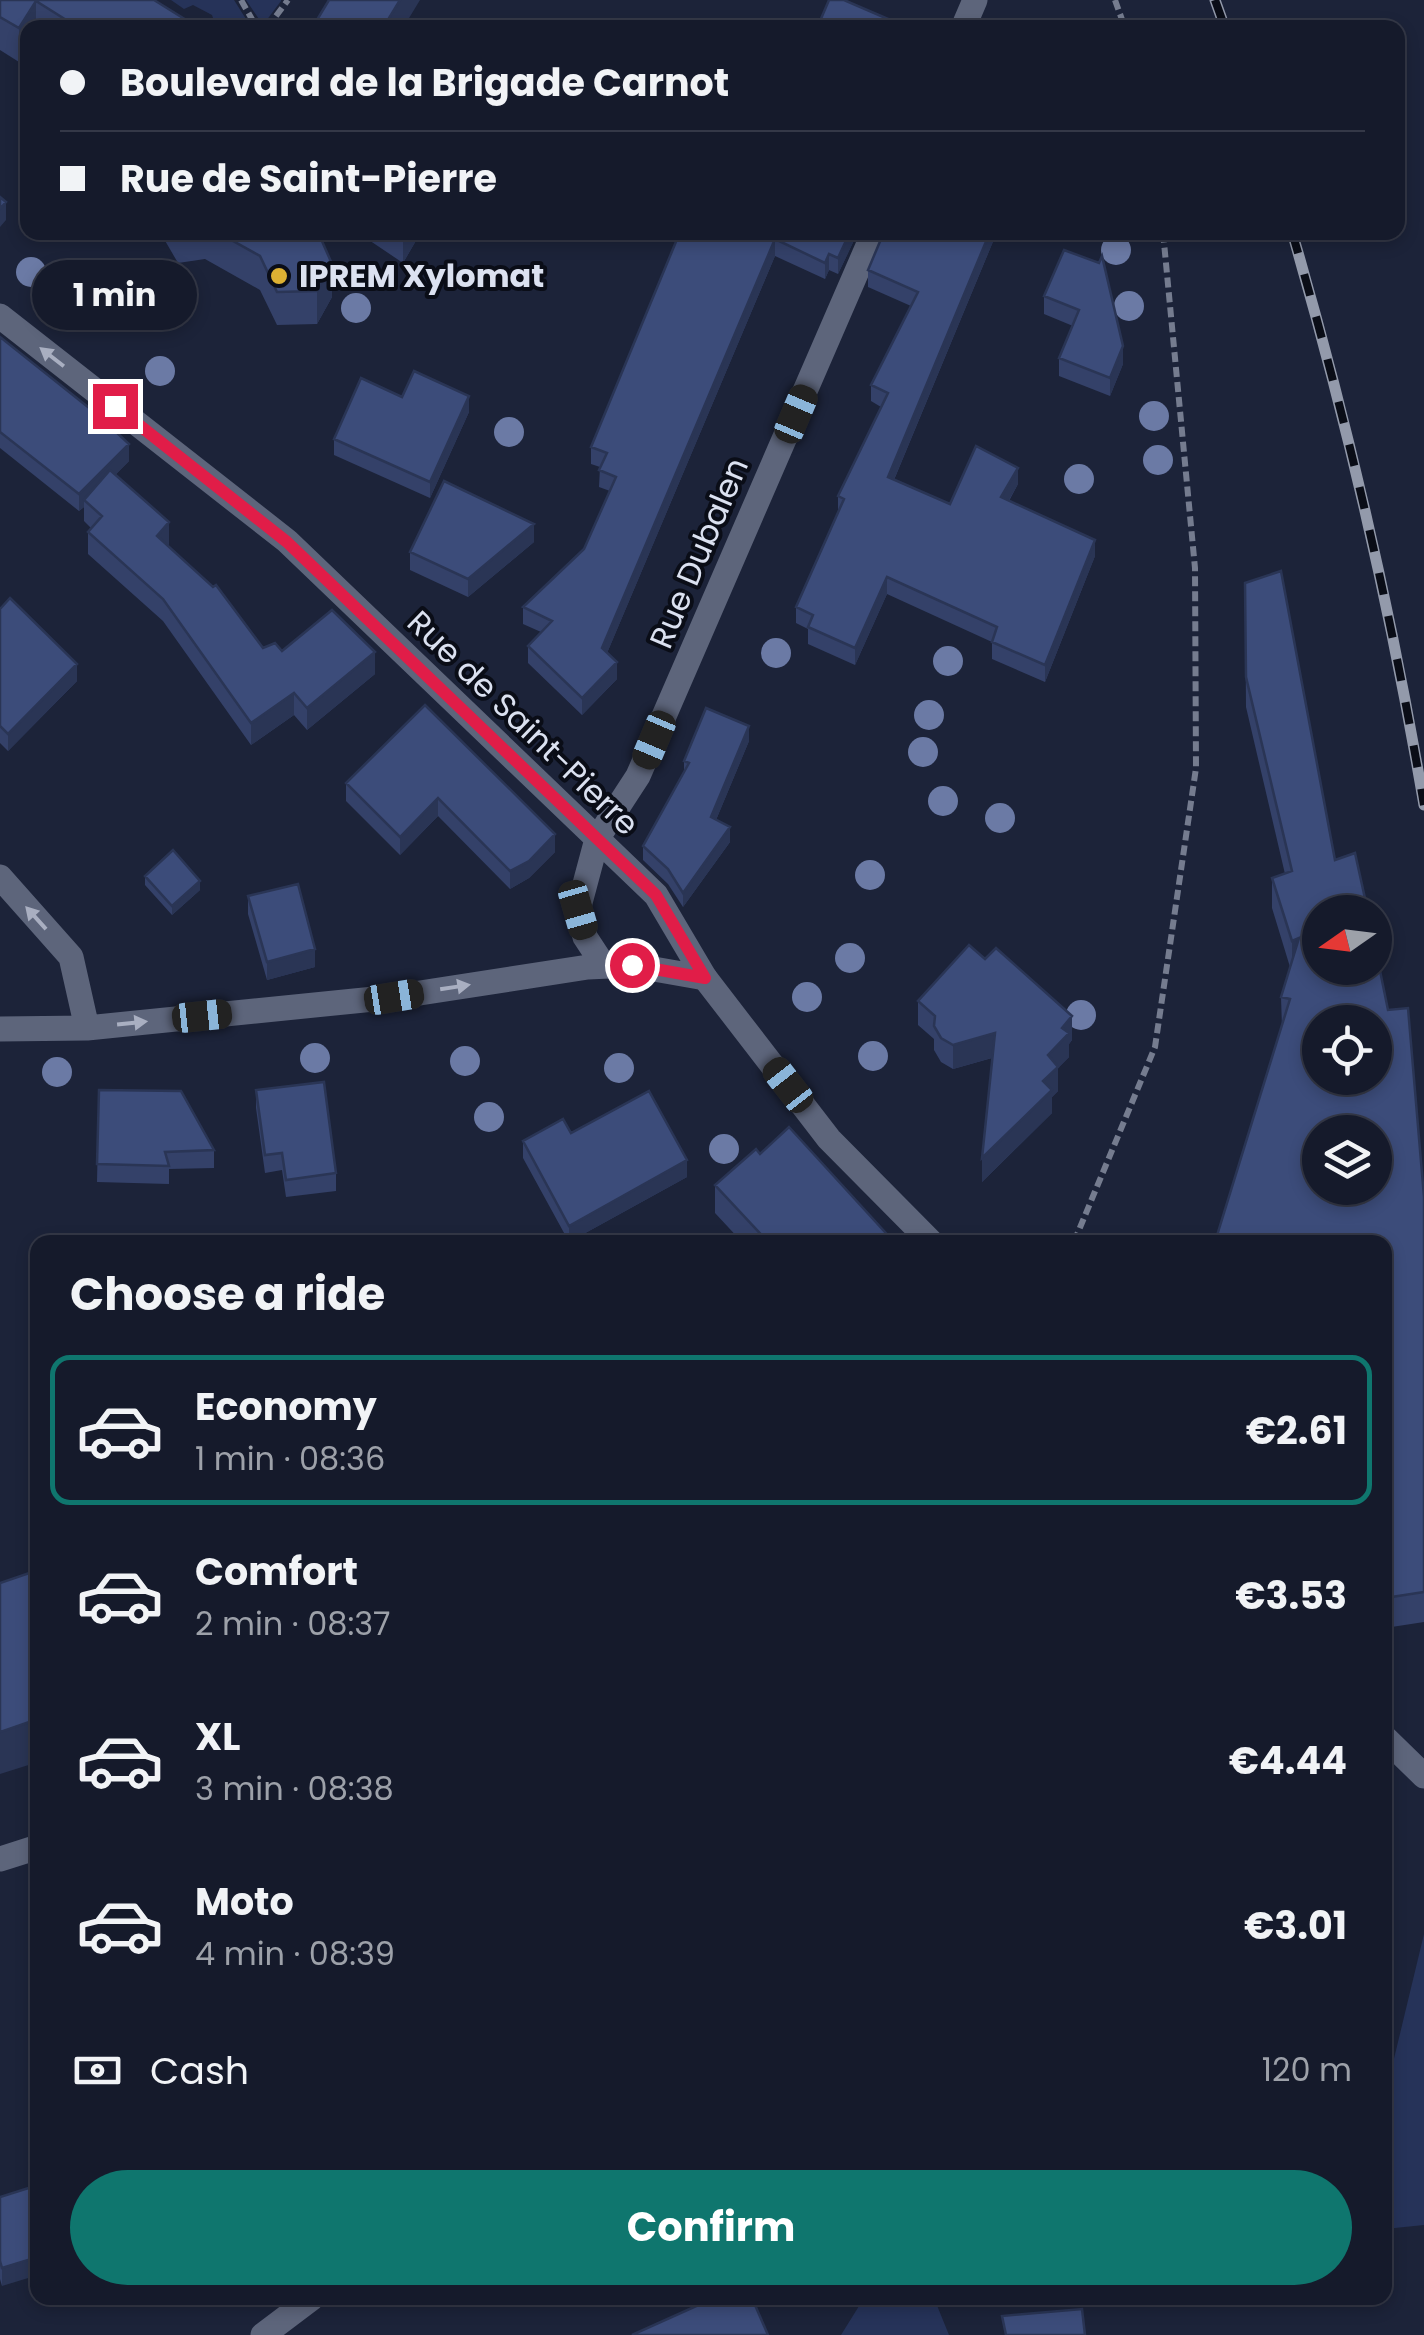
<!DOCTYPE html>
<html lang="en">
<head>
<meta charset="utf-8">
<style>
  body { margin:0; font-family:Poppins,sans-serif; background:#1e2333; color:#f1f3f6; height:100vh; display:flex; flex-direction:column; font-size:38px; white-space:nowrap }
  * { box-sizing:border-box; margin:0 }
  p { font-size:32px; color:#9da1a9 }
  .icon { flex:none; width:55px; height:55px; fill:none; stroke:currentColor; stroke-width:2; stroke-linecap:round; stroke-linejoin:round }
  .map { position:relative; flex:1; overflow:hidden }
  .panel { position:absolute; left:30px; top:1235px; width:1362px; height:1070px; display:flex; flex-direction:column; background:#151a2b; border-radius:20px; box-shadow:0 5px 15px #0003,0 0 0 2px #343847 }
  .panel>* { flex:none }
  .top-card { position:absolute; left:20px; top:20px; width:1385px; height:220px; border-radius:20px; box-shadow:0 5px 15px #0003,0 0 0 2px #343847; display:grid; align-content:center; height:220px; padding:0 40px; background:#151a2b }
  .needle { width:65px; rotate:256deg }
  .controls { position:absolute; left:1302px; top:895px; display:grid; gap:20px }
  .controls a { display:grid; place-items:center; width:90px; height:90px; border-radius:50%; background:#151a2b; box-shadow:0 5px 15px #0003,0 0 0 2px #343847; font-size:50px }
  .end { position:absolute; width:45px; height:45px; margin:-22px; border:12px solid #e11d48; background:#fff; box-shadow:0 0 0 5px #fff }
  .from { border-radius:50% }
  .bubble { position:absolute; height:70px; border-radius:35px; background:#151a2b; box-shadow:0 5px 15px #0003,0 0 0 2px #343847; font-size:32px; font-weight:700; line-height:70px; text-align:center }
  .car { position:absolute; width:30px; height:60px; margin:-30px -15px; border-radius:12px; box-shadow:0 0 8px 2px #0007; background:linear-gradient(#222 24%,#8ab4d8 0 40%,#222 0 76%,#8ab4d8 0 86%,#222 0) }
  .top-card b { display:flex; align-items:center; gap:35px; height:95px; font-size:38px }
  .top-card b+b { border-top:2px solid #343847 }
  .top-card i { width:25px; height:25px; background:#f1f3f6 }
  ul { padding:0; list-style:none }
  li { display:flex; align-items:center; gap:30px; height:150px; margin:0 20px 15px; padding:0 20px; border:5px solid transparent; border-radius:20px }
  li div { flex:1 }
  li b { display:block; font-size:38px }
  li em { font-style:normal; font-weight:700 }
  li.current { border-color:#0f766e }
  li>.icon { width:90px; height:90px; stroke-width:1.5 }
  h2 { padding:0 40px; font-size:45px; line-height:120px }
  .pay { display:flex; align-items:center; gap:25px; height:110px; padding:0 40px; font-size:38px }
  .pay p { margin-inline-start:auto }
  .cta { display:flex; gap:20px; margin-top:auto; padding:20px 40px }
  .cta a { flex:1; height:115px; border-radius:60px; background:#0f766e; color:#fff; font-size:40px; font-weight:700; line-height:115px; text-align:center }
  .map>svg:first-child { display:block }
</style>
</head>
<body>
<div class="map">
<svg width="1424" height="2335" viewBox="0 0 1424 2335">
  <rect width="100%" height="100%" fill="#1c2339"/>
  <path fill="#263359" d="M171 0H234L251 27H216L212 15 193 5 184 9Z
    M246 0H281V1L263 25Z
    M1424 1934V2225L1385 2229V2096Z
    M864 2298H934L949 2335H841Z"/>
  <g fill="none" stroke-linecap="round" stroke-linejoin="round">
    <path stroke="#757c8f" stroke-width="6" stroke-dasharray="10 5" stroke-linecap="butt" d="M241 0 257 28
      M1115 0 1125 28
      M267 28 288 0
      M1074 1242 1155 1047 1196 768 1195 568 1163 232"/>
    <path stroke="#5d657b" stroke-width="25" d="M963 28 975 0
      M0 316 287 541 656 895 705 978
      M0 877 71 957 87 1028
      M604 966 585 937 578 910 597 839 638 776 874 232
      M0 1029 87 1028 394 997 588 967 631 965 705 978
      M0 1859 38 1847"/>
    <path stroke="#5d657b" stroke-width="25" d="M705 978 829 1139 931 1242
      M1385 1738 1424 1776
      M263 2335 312 2298"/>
    <g stroke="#939aab" stroke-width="11">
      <path id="rail" d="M1215 0 1225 28
        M1292 232C1347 420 1391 611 1424 805"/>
    </g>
    <use href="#rail" stroke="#0a0d17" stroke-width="8" stroke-dasharray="22" stroke-linecap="butt"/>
  </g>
  <g fill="#6b7aa5">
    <circle cx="1116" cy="250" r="15"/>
    <circle cx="31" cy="272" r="15"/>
    <circle cx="1129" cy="306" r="15"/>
    <circle cx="356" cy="308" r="15"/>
    <circle cx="141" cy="315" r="15"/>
    <circle cx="160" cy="371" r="15"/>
    <circle cx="1154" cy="416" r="15"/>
    <circle cx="509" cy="432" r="15"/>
    <circle cx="1158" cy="460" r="15"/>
    <circle cx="1079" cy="479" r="15"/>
    <circle cx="776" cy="653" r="15"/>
    <circle cx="948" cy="661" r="15"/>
    <circle cx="929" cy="715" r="15"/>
    <circle cx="923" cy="752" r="15"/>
    <circle cx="943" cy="801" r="15"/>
    <circle cx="1000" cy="818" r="15"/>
    <circle cx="870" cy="875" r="15"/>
    <circle cx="850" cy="958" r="15"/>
    <circle cx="807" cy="997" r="15"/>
    <circle cx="1081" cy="1015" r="15"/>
    <circle cx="873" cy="1056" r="15"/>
    <circle cx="315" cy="1058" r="15"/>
    <circle cx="465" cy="1061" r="15"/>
    <circle cx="619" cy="1068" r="15"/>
    <circle cx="57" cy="1072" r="15"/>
    <circle cx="489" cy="1117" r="15"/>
    <circle cx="724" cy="1149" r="15"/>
  </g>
  <path fill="#344169" d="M0 0H154L199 28H28L19 62 0 50Z
    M160 232H318L332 297 317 324 277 325 260 290 205 259 178 263Z
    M357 232H421L403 263Z
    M677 232H858L838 274 829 270 825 279 775 256 607 653 617 679 582 715 528 663V646L541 632 523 624V607L584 549 610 491 599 487 600 467 591 464V447L680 234Z
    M997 232 894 480 950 504 1018 484 1009 501 1095 556 1045 682 992 659V642L887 594 855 665 808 644V629L796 623V607L838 512V496L881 407 871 401V385L911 306 868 287V270Z
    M1064 250 1123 364 1110 396 1059 376V358L1073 326 1044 314V296Z
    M0 337 129 461 115 475 169 544 167 546 263 648 282 651 375 674 307 730 294 715 251 745 163 621 88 554V532L91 528 84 521V507L79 511 0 448Z
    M402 397 469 412 430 498 334 455V439Z
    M534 542 468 597 410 570V552Z
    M1245 583 1335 860 1424 1197V1622L1385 1628V1242L1282 1027 1281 997 1290 967 1272 908V878L1285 874 1246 707Z
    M0 609 77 681 8 751 0 743Z
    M425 705 555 852 529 878 510 889 438 816 400 855 346 801V783Z
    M749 741 716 820 730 842 683 907 668 884 643 860V846L684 772V761Z
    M145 876 200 890 172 915 145 885Z
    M248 896 315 967 267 980 248 914Z
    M918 1001 1072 1040 1069 1044V1057L1058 1068V1091L1052 1097V1113L982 1182 992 1058 953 1069 941 1062 934 1050V1039L918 1025Z
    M99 1090 214 1150V1168L169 1169V1184L97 1182Z
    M256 1090 336 1173V1191L286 1197 282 1170 265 1173 256 1108Z
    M571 1133 687 1177 569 1242 523 1158V1141Z
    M760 1154 894 1242H742L715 1213V1185Z
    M38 2185 2 2286 0 2279V2197Z"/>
  <path fill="#2a3555" d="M400 0H420L403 28H383Z
    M36 1V28H28V48L19 62V28Z
    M6 202V220L0 227V209Z
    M403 232H421L403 263Z
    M850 232H858L838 274V258Z
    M990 232H997L888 494V477Z
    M775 239V256L602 665V648Z
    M829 254V270L825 279V263Z
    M332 264V297L317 324V291Z
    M1123 346V364L1110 396V378Z
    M469 396V412L430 498V482Z
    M129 444V461L87 503 84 500V507L79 511V494Z
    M1018 468V484L1001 514V497Z
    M169 522V544L157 558V536Z
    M534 524V542L468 597V579Z
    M1095 540V556L1045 682V665Z
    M887 577V594L855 665V648Z
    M375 652V674L307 730V708Z
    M617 662V679L582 715V698Z
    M77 664V681L8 751V734Z
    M294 693V715L251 745V723Z
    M749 726V741L711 832V817Z
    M438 798V816L400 855V837Z
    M730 827V842L683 907V893Z
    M555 834V852L529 878 510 889V871Z
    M200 881V890L172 915V906Z
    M1299 938 1292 971V941Z
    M315 949V967L267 980V962Z
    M1072 1016V1040L1069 1044V1057L1058 1068V1091L1052 1097V1113L982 1182V1158L1043 1081 1048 1055 1062 1028Z
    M995 1033V1057L953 1069V1045Z
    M687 1160V1177L569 1242V1226Z
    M38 1719V1762L0 1774V1732Z
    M38 2257V2275L2 2286V2268Z"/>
  <path fill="#3c4c7a" stroke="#2a3555" stroke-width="2.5" fill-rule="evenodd" d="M0 0H154L199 28H79L36 1 19 28 0 17Z
    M329 0H400L383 28H312Z
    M829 0H844L888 19 884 28H817Z
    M0 197 6 202 0 209Z
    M217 232H318L332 264 317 291 277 292 260 256Z
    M680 232H850L838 258 829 254 825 263 775 239 602 648 617 662 582 698 528 646 552 621 523 607 584 549 616 477 599 470 607 453 591 447Z
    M884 232H990L888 477 950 504 976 446 1018 468 1001 497 1095 540 1045 665 992 642 997 627 887 577 855 648 808 627 813 615 796 607 844 499 838 496 888 393 871 385 918 292 868 270Z
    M1064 250 1099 263 1102 256 1123 346 1110 378 1059 358 1079 310 1044 296Z
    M0 337 98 415 129 444 79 494 0 432Z
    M414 371 469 396 430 482 334 439 361 378 402 397Z
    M110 470 169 522 157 536 213 587 216 585 263 648 275 643 282 651 332 610 375 652 307 708 294 693 251 723 163 599 88 532 102 516 84 500Z
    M444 481 534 524 468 579 410 552Z
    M1281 571 1335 860 1355 853 1368 912H1320V968H1375V946L1388 1010 1408 1008 1424 1197V1592L1385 1598V1242H1215L1290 999 1281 997 1299 938 1292 941 1272 878 1292 871 1246 677 1245 583ZM1320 1022H1375V1078H1320ZM1320 1132H1375V1188H1320Z
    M10 598 77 664 8 734 0 726V609Z
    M425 705 555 834 529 861 510 871 438 798 400 837 346 783Z
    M706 708 749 726 711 817 730 827 683 893 668 869 643 846 689 763 684 761Z
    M173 850 200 881 172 906 145 876Z
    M298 884 315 949 267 962 248 896Z
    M969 945 985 959 996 948 1072 1016 1062 1028 1069 1033 1048 1055 1058 1067 1043 1081 1052 1090 982 1158 995 1033 953 1045 941 1038 934 1026 935 1016 918 1001Z
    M324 1082 336 1173 286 1180 282 1153 265 1155 256 1090Z
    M99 1090 181 1091 214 1150 165 1152 169 1166 97 1164Z
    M649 1091 687 1160 569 1226 523 1141 563 1119 571 1133Z
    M789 1127 894 1242H768L715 1185 756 1149 760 1154Z
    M38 1570V1719L0 1732V1583Z
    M38 2185V2257L2 2268 0 2261V2197Z
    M714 2298H752L768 2335H632Z
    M1082 2309 1085 2335H1006L1002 2316Z"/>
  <defs><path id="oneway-solid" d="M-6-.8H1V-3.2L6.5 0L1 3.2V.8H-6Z" transform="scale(2.5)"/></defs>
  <g fill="#a9afc1">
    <use href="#oneway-solid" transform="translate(52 357) rotate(-142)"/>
    <use href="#oneway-solid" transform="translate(36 918) rotate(-132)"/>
    <use href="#oneway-solid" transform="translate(455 987) rotate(-9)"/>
    <use href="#oneway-solid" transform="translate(132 1023) rotate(-6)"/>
  </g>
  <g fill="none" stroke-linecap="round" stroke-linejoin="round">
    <path stroke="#e11d48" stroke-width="12" d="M115 406 287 542 656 895 705 978 632 965"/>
  </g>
  <circle fill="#ddb133" stroke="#0a0d17" stroke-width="4" cx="279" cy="276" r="10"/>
  <g text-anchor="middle" stroke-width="8" stroke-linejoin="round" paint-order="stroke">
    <g font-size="32" font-weight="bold" fill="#dbe1f0" stroke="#0a0d17" text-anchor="start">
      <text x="299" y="287">IPREM Xylomat</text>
    </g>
    <g font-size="32" fill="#dbe1f0" stroke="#0a0d17">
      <text transform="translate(699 553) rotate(-67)" y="11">Rue Dubalen</text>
      <text transform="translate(523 723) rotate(44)" y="11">Rue de Saint-Pierre</text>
    </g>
  </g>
</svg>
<div class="controls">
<a><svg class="needle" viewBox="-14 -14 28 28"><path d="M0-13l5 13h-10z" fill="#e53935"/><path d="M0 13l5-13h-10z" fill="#9da1a9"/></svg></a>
<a><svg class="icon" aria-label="locate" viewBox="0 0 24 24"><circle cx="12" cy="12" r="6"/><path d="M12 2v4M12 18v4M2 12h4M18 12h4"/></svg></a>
<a><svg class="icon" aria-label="layers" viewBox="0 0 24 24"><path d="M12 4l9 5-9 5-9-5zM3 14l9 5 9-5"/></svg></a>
</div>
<i class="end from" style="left:632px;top:965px"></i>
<i class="end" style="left:115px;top:406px"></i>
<div class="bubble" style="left:32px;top:260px;width:165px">1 min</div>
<i class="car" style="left:796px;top:414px;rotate:23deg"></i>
<i class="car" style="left:654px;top:740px;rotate:203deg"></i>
<i class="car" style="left:578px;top:910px;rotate:164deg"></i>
<i class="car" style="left:394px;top:997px;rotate:81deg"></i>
<i class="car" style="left:202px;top:1016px;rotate:84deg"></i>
<i class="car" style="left:788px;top:1085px;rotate:322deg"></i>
<div class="top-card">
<b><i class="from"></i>Boulevard de la Brigade Carnot</b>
<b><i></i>Rue de Saint-Pierre</b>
</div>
<section class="panel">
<h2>Choose a ride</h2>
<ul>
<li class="current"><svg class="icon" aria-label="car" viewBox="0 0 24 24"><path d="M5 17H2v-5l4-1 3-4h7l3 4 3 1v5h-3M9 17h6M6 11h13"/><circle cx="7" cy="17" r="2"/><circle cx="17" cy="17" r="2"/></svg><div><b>Economy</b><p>1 min · 08:36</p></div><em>€2.61</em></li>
<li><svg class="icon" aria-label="car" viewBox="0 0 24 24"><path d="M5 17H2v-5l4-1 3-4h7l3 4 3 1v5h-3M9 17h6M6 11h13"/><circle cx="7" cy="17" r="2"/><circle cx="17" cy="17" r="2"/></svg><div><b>Comfort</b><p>2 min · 08:37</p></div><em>€3.53</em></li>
<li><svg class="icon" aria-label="car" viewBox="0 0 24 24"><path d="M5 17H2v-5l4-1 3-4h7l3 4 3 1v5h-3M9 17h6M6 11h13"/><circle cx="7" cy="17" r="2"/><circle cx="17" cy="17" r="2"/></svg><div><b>XL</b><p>3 min · 08:38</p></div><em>€4.44</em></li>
<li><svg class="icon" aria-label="car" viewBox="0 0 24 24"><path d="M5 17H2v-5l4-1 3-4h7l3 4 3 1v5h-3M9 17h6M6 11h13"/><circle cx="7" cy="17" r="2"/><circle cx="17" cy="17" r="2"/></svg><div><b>Moto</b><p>4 min · 08:39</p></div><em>€3.01</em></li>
</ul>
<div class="pay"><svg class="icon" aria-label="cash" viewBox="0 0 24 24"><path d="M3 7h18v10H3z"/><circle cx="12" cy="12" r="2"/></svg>Cash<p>120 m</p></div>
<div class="cta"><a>Confirm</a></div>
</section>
</div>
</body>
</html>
